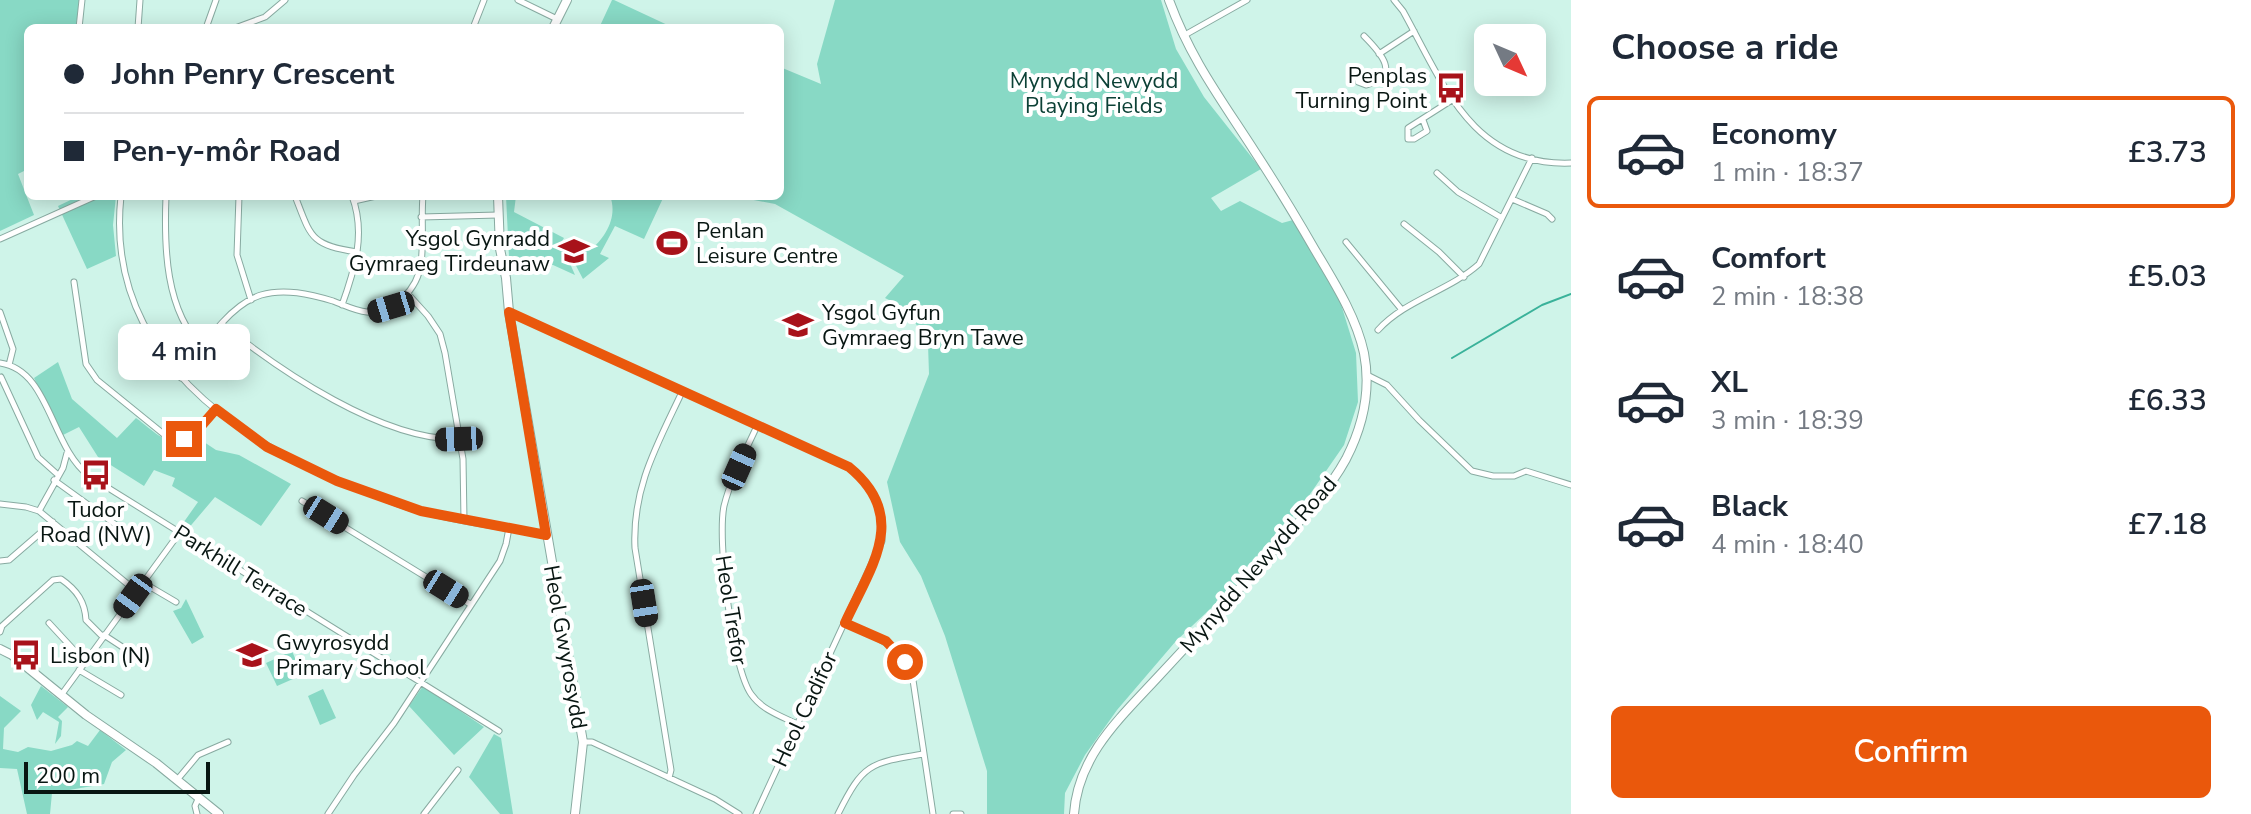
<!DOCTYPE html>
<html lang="en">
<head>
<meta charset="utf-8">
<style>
  body { margin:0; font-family:"Nunito Sans",sans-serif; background:#f2f2f3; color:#1f2937; height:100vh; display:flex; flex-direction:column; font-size:30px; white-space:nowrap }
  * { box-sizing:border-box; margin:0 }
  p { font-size:26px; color:#747a83 }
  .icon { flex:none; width:44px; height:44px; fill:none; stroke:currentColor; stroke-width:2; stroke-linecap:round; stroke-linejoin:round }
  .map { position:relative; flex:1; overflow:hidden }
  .details { display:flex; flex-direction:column; background:#fff; width:680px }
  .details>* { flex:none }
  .banner { position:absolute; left:24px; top:24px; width:760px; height:176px; border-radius:12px; box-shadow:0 4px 20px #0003; display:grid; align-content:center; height:176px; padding:0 40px; background:#fff }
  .needle { width:52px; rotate:134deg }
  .fabs { position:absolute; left:1474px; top:24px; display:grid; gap:16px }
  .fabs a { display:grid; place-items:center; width:72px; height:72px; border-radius:12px; background:#fff; box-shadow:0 4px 20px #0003; font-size:40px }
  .scale { position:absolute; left:24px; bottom:20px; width:186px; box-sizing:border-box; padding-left:8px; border:4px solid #081612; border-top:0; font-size:22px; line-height:28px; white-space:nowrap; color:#081612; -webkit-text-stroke:6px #fff; paint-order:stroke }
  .end { position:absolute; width:36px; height:36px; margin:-18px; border:10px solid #ea580c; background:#fff; box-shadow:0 0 0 4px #fff }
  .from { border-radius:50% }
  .bubble { position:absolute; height:56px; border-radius:12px; background:#fff; box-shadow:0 4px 20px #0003; font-size:26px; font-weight:600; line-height:56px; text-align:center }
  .car { position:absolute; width:24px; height:48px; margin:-24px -12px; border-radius:10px; box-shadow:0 0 6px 2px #0007; background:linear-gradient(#222 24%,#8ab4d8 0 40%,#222 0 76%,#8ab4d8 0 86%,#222 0) }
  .banner b { display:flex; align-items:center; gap:28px; height:76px; font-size:30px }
  .banner b+b { border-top:2px solid #e0e1e3 }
  .banner i { width:20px; height:20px; background:#1f2937 }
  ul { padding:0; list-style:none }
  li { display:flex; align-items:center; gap:24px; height:112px; margin:0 16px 12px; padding:0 24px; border:4px solid transparent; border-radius:12px }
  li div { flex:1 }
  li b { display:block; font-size:30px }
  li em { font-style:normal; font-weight:600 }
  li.on { border-color:#ea580c }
  li>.icon { width:72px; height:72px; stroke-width:1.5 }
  h2 { padding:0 40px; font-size:36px; line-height:96px }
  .action { display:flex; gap:16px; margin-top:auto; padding:16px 40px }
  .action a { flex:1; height:92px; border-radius:12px; background:#ea580c; color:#fff; font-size:32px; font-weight:600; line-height:92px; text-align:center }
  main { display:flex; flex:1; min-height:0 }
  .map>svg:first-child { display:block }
</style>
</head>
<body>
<main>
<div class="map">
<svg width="1571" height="814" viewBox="0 0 1571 814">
  <rect width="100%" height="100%" fill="#cff4e9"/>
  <path fill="#88d9c5" d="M0 0H79L76 28H28V169L18 174 34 215 0 231Z
    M612 0H614L674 28H599Z
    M835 0H1161L1176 49 1204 97 1261 169 1211 198 1221 211 1240 201 1282 223 1293 220 1340 301 1356 353 1358 402 1344 445 1306 500 1240 581 1176 641 1117 710 1085 755 1065 793 1064 814H987V771L945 636 921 576 900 542 887 482 929 374 928 344 907 309 885 298 904 276 775 204 733 196H780V67L821 84 817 64Z
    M79 196H116L113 225 116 256 87 269 58 206Z
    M506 196H516L514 212 564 238 561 243 575 275 553 265 516 261 509 257Z
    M610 196H664L644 239 615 226 600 254 609 258 583 279 564 243 567 240 589 251C606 238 618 216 610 196Z
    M58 362 72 399 117 438 136 418C159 435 169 450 198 438L216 450 239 455 291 484 261 526 215 497 187 530 181 526 198 502 172 486 175 478 154 470 144 486 98 457 79 427 63 435 34 378Z
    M186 599 204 637 192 644 173 611 181 608Z
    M292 651 302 675 277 686 266 663Z
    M41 686 68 707 58 717 62 721 61 736 55 744 59 722 43 712 37 720 31 705Z
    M423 686 484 727 454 755 409 706Z
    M323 689 336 718 320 725 308 696Z
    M0 696 21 711 4 728 3 749 18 752 28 747 51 751 72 745 77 741 88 746 100 730 126 750 112 762 104 784 52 793 50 814H27L17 769 0 768Z
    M494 734 501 738 513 814H500L469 777Z"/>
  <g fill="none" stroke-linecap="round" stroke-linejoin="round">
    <path stroke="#3ab29a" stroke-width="2" d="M1452 358 1542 305 1571 294"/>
    <g stroke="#88aaa1" stroke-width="7">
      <path id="street" d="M518 0 557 19
        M1394 0 1403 11C1443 83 1472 167 1571 163
        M79 28 82 0
        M138 28 140 0
        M206 28 216 0
        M235 28 265 17 285 0
        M473 28 484 0
        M1183 36 1247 0
        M1379 54 1414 31
        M1358 73V82L1366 85C1402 76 1381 53 1364 36
        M1423 120 1427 131 1414 139H1408V128L1452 100
        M1437 173 1458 192 1502 218
        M121 196C104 354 237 444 369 493 386 499 403 507 420 511 461 523 505 527 546 535
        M166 196C164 246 165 311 203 348
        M239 196 237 255 251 300
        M295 196C311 237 310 245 357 252
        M1512 199 1547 214 1552 219
        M354 201 376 196
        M421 217 498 215
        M1404 224 1439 252 1464 277
        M0 239 96 196
        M1346 242 1402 310
        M74 282 86 364 97 380 166 436 184 439 196 432 216 409
        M408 294 428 316 440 334 445 353 463 459 464 520
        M342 305C355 269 366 233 352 196
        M0 312 13 349 9 365
        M510 313 849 467C875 489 882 507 882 541L756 814
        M222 324C280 371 383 441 459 439
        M1378 330C1405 300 1449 291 1479 264L1532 158
        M0 363C50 370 50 446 89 476L499 731
        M1367 375 1387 385 1419 420 1472 471 1493 476H1514L1526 471 1571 485
        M1 377 38 457 57 474
        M181 378C201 351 226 306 261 295 284 288 310 294 333 301 344 305 355 311 367 312 394 315 418 288 421 263 424 241 421 218 423 196
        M757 426C745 452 731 478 724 506 717 540 732 667 751 694 762 710 781 716 797 724
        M54 480 130 535
        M302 501 470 604
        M0 504 26 507 39 511 136 591
        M39 511 63 468 67 453
        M0 561 9 560 53 522
        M142 582 176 602
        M49 623 85 662
        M845 623C879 638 898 643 913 680L933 814
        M0 632 2 626 53 580 61 579C77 590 85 602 86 620L103 637
        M104 635 130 652
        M79 670 121 695
        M62 694 180 532
        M583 742H592L715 799 739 814
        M669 778 671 770 635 548C632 488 657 445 682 392
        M177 780 198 755 228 742
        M197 814 195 806 199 797
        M328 814 354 775 394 723 500 561 506 544 509 528
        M424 814 458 770
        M838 814C863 764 869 763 923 754
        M953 814H961"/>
    </g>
    <g stroke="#88aaa1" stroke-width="10">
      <path id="secondary" d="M553 28 567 0
        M498 196 500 249 506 278 509 312 583 742 575 814
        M0 649 12 655 86 715 156 763 219 814
        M1074 814C1078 756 1119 719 1157 678 1198 634 1239 590 1279 544 1303 518 1329 490 1346 459 1363 426 1371 389 1364 353 1356 316 1334 282 1315 250 1296 217 1276 184 1255 152 1221 99 1191 60 1169 0"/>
    </g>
    <use href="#street" stroke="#fff" stroke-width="5"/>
    <use href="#secondary" stroke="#fff" stroke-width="8"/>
  </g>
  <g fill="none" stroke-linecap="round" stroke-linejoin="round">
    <path stroke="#ea580c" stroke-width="10" d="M184 439 196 432 216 409 267 447 337 481 421 511 546 535 509 312 849 467C910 517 871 566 845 623L886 641 905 662"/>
  </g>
  <defs>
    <g id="bus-bare" transform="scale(2.4)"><path d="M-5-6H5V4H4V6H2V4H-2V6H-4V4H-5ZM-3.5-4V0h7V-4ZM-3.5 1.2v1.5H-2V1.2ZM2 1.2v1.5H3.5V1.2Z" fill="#a8121a" stroke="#fff" stroke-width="2.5" paint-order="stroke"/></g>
    <g id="stadium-bare" transform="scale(2.4)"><path d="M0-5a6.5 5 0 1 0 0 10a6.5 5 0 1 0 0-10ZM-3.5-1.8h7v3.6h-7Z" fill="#a8121a" stroke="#fff" stroke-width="2.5" paint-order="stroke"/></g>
    <g id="school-bare" transform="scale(2.4)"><path d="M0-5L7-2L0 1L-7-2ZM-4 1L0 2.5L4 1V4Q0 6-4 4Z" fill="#a8121a" stroke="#fff" stroke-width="2.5" paint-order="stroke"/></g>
  </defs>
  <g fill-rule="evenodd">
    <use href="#bus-bare" x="1451" y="88"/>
    <use href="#stadium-bare" x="672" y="243"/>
    <use href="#school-bare" x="574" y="251"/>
    <use href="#school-bare" x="798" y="325"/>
    <use href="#bus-bare" x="96" y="475"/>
    <use href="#bus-bare" x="26" y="655"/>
    <use href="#school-bare" x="252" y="655"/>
  </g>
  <g text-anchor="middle" stroke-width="8" stroke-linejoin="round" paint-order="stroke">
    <g font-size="22" fill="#081612" stroke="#fff" text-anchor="start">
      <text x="1427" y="83" text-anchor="end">Penplas<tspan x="1427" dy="25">Turning Point</tspan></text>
      <text x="696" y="238">Penlan<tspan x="696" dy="25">Leisure Centre</tspan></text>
      <text x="550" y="246" text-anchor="end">Ysgol Gynradd<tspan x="550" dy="25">Gymraeg Tirdeunaw</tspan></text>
      <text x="822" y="320">Ysgol Gyfun<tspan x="822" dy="25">Gymraeg Bryn Tawe</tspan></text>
      <text x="96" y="517" text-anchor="middle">Tudor<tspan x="96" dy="25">Road (NW)</tspan></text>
      <text x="276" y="650">Gwyrosydd<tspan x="276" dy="25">Primary School</tspan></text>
      <text x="50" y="663">Lisbon (N)</text>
    </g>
    <g font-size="22" fill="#0c4136" stroke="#fff">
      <text x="1094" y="88">Mynydd Newydd<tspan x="1094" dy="25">Playing Fields</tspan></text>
    </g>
    <g font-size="22" fill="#081612" stroke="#fff">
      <text transform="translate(1258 564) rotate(-49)" y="8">Mynydd Newydd Road</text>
      <text transform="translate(241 570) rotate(32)" y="8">Parkhill Terrace</text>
      <text transform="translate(732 610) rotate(81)" y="8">Heol Trefor</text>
      <text transform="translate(566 647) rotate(80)" y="8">Heol Gwyrosydd</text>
      <text transform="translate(804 709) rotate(-65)" y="8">Heol Cadifor</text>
    </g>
  </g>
</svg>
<div class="fabs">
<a><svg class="needle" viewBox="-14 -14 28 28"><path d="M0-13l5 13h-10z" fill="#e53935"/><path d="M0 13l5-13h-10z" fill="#747a83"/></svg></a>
</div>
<div class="scale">200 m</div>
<i class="end from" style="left:905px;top:662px"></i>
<i class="end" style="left:184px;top:439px"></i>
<div class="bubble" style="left:118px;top:324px;width:132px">4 min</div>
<i class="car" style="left:391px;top:307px;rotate:253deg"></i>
<i class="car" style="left:459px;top:439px;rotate:268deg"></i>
<i class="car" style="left:739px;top:467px;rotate:24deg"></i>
<i class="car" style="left:326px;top:515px;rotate:122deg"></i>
<i class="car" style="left:446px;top:589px;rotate:122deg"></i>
<i class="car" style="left:133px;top:596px;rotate:216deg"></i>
<i class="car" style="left:644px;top:603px;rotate:171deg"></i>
<div class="banner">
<b><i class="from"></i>John Penry Crescent</b>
<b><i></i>Pen-y-môr Road</b>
</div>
</div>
<section class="details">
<h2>Choose a ride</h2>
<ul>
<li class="on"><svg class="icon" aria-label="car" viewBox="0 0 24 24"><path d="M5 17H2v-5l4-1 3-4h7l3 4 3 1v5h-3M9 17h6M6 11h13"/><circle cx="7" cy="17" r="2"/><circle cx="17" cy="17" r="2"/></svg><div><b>Economy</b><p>1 min · 18:37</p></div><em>£3.73</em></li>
<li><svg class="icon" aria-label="car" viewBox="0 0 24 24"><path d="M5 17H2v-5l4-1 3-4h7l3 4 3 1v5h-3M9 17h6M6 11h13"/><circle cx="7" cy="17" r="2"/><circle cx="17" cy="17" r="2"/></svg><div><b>Comfort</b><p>2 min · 18:38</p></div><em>£5.03</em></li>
<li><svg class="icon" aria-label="car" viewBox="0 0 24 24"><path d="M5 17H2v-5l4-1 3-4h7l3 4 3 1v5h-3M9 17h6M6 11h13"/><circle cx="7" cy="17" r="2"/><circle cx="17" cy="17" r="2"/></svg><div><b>XL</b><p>3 min · 18:39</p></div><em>£6.33</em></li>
<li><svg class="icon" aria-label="car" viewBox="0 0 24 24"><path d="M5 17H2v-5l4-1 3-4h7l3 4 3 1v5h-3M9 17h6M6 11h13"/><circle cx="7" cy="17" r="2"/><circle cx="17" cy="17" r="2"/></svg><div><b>Black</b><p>4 min · 18:40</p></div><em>£7.18</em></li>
</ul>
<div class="action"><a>Confirm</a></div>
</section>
</main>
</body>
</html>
